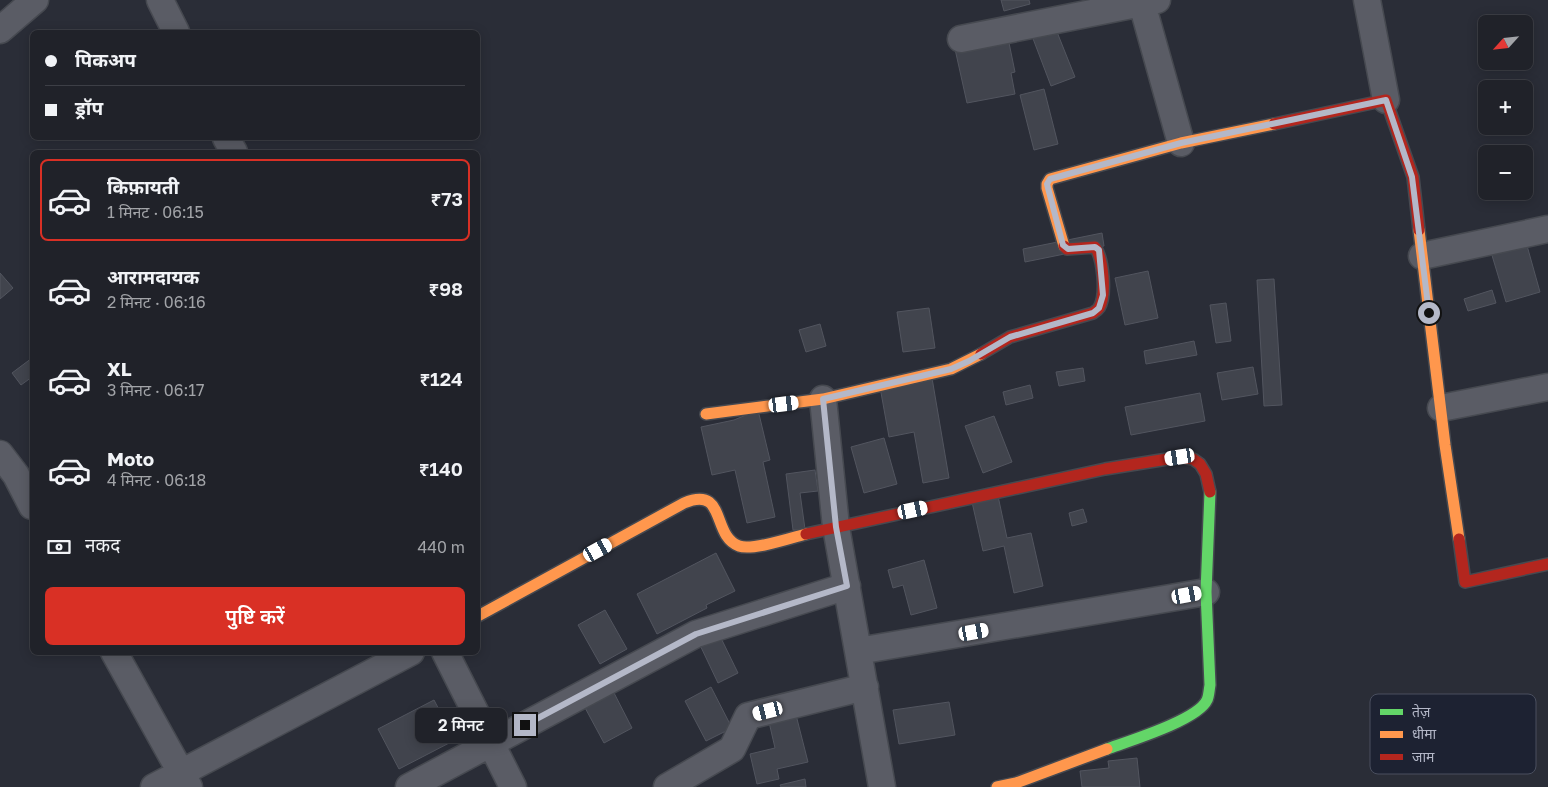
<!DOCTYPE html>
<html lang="hi">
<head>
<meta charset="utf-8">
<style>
  body { margin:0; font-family:"Golos Text","Noto Sans Devanagari",sans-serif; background:#2d2f35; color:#f1f3f6; height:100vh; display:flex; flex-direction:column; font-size:19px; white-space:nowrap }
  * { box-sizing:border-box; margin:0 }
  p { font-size:16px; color:#a2a4a8 }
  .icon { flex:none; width:28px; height:28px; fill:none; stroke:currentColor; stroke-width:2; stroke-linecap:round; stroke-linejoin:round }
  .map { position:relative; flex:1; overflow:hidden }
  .side { position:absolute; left:30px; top:150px; width:450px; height:505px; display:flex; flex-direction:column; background:#202229; border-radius:8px; box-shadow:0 2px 12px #0003,0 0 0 1px #3d3f46 }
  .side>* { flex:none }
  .hud { position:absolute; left:30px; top:30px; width:450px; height:110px; border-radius:8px; box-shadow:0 2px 12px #0003,0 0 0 1px #3d3f46; display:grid; align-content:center; height:110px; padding:0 15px; background:#202229 }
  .needle { width:32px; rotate:243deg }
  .fabs { position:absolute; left:1478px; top:15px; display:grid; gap:10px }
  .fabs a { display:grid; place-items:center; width:55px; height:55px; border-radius:8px; background:#202229; box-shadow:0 2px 12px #0003,0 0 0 1px #3d3f46; font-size:25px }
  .end { position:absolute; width:22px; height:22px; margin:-11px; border:6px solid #b4b8c8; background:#111; box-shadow:0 0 0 2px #111 }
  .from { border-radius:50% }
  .bubble { position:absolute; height:35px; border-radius:8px; background:#202229; box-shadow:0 2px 12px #0003,0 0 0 1px #3d3f46; font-size:16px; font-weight:600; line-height:35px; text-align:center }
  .car { position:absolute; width:15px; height:30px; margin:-15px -8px; border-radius:6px; box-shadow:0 0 4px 1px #0007; background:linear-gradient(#fff 24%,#345 0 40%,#fff 0 76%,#345 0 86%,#fff 0) }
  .hud b { display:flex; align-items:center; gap:18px; height:48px; font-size:19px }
  .hud b+b { border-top:1px solid #3d3f46 }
  .hud i { width:12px; height:12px; background:#f1f3f6 }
  ul { padding:9px 0 0; list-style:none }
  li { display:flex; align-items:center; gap:15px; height:82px; margin:0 10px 8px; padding:0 5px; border:2px solid transparent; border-radius:8px }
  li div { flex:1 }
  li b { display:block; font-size:19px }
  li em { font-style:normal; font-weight:600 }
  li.on { border-color:#d93025 }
  li>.icon { width:45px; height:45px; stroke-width:1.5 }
  .pay { display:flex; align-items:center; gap:12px; height:55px; padding:0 15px; font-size:19px }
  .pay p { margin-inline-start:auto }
  .button { display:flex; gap:10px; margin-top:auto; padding:10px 15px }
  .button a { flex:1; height:58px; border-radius:8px; background:#d93025; color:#fff; font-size:20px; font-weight:600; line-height:58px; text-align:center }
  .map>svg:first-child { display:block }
</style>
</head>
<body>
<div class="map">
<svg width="1548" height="787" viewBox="0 0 1548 787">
  <rect width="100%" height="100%" fill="#2a2d37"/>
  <path fill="#41444d" stroke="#52555f" d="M1001 0H1029L1030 4 1004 11Z
    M1055 27 1075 77 1051 86 1032 36Z
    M1008 38 1015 72 1011 73 1015 94 967 103 955 49Z
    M1044 89 1058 144 1034 150 1020 95Z
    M1102 233 1104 246 1025 262 1023 249Z
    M1526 242 1540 292 1506 302 1491 252Z
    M1148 271 1158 318 1125 325 1115 278Z
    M0 273 13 288 0 299Z
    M1274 279 1282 405 1264 406 1257 280Z
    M1492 290 1496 303 1468 311 1464 299Z
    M1226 303 1231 341 1216 343 1210 305Z
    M929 308 935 348 903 352 897 312Z
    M820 324 826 346 806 352 799 330Z
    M1194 341 1197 355 1146 364 1144 351Z
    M32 358V377L21 385 12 373Z
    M1253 367 1258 394 1222 400 1217 373Z
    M1083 368 1085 381 1059 386 1056 372Z
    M932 378 949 478 923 483 914 432 889 437 880 387Z
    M1030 385 1033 398 1006 405 1003 392Z
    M1200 393 1205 421 1131 435 1125 407Z
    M758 410 770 460 763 462 775 517 747 523 735 470 712 475 701 427 734 420Z
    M994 416 1012 462 983 473 965 426Z
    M884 438 897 484 864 493 851 447Z
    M815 470 818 491 800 493 805 529 793 530 786 474Z
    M998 496 1007 538 1031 533 1043 586 1014 593 1004 546 983 551 972 502Z
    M1083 509 1087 522 1072 526 1069 513Z
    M716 553 735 591 706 605 707 608 657 634 637 594Z
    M924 560 937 608 911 615 903 585 893 588 888 570Z
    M605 610 627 649 600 664 578 625Z
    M719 634 738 673 718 683 699 643Z
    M711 687 732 728 706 741 685 701Z
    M612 689 632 728 604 743 583 704Z
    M434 700 455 740 399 769 378 729Z
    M949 702 955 735 899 744 893 710Z
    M796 715 808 762 777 769 779 779 757 784 750 754 775 748 769 722Z
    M1137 758 1140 787H1082L1080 771 1109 768 1108 761Z
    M805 779 806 787H781L780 785Z"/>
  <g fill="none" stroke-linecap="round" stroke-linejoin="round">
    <g stroke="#464950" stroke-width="29">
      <path id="street" d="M160 0 176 32
        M1141 0 1181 143
        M1367 0 1386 100
        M0 30 35 0
        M961 39 1157 0
        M226 138 234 152
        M1422 256 1548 229
        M823 399 836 527 882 787
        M1441 408 1548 387
        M0 454 16 475 32 506
        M858 651 1206 592
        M114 652 189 787
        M445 652 513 787
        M154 787 411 652
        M409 787 696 634 847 586
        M667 787 732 749 748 716 865 687"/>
    </g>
    <g stroke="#464950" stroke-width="14">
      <path id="fast" d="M1107 749C1129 741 1198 720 1207 700 1209 696 1209 690 1210 685L1206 592 1210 492"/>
    </g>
    <g stroke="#464950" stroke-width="14">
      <path id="slow" d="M1419 230 1445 445 1459 539
        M1064 246 1047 188V184L1050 179 1181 143 1274 124
        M706 414 823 399 951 369 981 354
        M478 616 684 503C727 485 711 536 739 546 752 551 791 538 806 534
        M997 787 1016 783 1107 749"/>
    </g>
    <g stroke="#464950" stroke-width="14">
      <path id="jam" d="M1274 124 1386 100 1413 177 1419 230
        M981 354 1010 337 1093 313C1094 312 1099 309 1099 308 1107 295 1103 258 1095 247L1067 249 1064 246
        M806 534 1105 469 1180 457 1193 459 1200 464 1206 474 1210 492
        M1459 539 1465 582 1548 564"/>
    </g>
    <use href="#street" stroke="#5a5c65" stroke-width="26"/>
    <use href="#fast" stroke="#63d668" stroke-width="11"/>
    <use href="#slow" stroke="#ff974d" stroke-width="11"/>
    <use href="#jam" stroke="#b3261e" stroke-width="11"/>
  </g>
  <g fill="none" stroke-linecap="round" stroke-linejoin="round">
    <path stroke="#b4b8c8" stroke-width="6" d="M525 725 696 634 847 586 836 527 823 399 951 369 969 361 1010 337 1093 313 1099 308 1103 295 1099 250 1095 247 1068 249 1063 245 1048 188 1047 184 1050 179 1181 143 1386 100 1412 177 1429 313"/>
  </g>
  <rect x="1370" y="694" width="166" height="80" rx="8" fill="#1d2232" stroke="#4a4f5f" stroke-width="1"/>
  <rect x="1380" y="709" width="23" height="6" fill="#63d668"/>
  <rect x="1380" y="731" width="23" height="7" fill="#ff974d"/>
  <rect x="1380" y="754" width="23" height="6" fill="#b3261e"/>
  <g font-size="14" fill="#b4b8c8">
    <text x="1412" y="717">तेज़</text>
    <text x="1412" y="739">धीमा</text>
    <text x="1412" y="762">जाम</text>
  </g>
</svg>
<div class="fabs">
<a><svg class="needle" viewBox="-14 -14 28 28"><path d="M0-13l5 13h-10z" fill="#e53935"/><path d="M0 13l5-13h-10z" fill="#a2a4a8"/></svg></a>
<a>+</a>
<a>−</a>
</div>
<i class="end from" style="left:1429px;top:313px"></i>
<i class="end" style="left:525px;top:725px"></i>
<div class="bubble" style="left:415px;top:708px;width:92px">2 मिनट</div>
<i class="car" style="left:784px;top:404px;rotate:83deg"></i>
<i class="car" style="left:1180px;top:457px;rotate:261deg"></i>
<i class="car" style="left:913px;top:510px;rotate:78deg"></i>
<i class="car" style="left:598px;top:550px;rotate:61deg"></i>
<i class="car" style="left:1187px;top:595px;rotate:80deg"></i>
<i class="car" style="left:974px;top:632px;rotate:80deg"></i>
<i class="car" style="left:768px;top:711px;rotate:256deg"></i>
<div class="hud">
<b><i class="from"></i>पिकअप</b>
<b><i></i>ड्रॉप</b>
</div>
<section class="side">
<ul>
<li class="on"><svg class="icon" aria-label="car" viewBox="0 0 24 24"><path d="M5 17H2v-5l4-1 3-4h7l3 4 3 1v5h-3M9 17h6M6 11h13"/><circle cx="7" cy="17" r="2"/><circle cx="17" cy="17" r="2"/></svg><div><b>किफ़ायती</b><p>1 मिनट · 06:15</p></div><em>₹73</em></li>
<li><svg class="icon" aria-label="car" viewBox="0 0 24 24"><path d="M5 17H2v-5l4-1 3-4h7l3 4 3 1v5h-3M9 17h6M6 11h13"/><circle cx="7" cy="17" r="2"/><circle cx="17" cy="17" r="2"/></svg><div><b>आरामदायक</b><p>2 मिनट · 06:16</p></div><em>₹98</em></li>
<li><svg class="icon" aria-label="car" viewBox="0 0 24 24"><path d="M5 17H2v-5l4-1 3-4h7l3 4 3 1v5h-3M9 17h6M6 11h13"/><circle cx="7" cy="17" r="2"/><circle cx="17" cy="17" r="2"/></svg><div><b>XL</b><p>3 मिनट · 06:17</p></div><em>₹124</em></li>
<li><svg class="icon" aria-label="car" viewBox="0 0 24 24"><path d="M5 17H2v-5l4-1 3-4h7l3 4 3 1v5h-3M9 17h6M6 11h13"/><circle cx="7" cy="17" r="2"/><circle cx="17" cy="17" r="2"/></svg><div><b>Moto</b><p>4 मिनट · 06:18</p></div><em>₹140</em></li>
</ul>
<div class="pay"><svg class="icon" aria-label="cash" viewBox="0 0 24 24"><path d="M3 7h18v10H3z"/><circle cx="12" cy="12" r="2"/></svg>नकद<p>440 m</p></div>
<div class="button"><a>पुष्टि करें</a></div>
</section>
</div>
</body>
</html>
